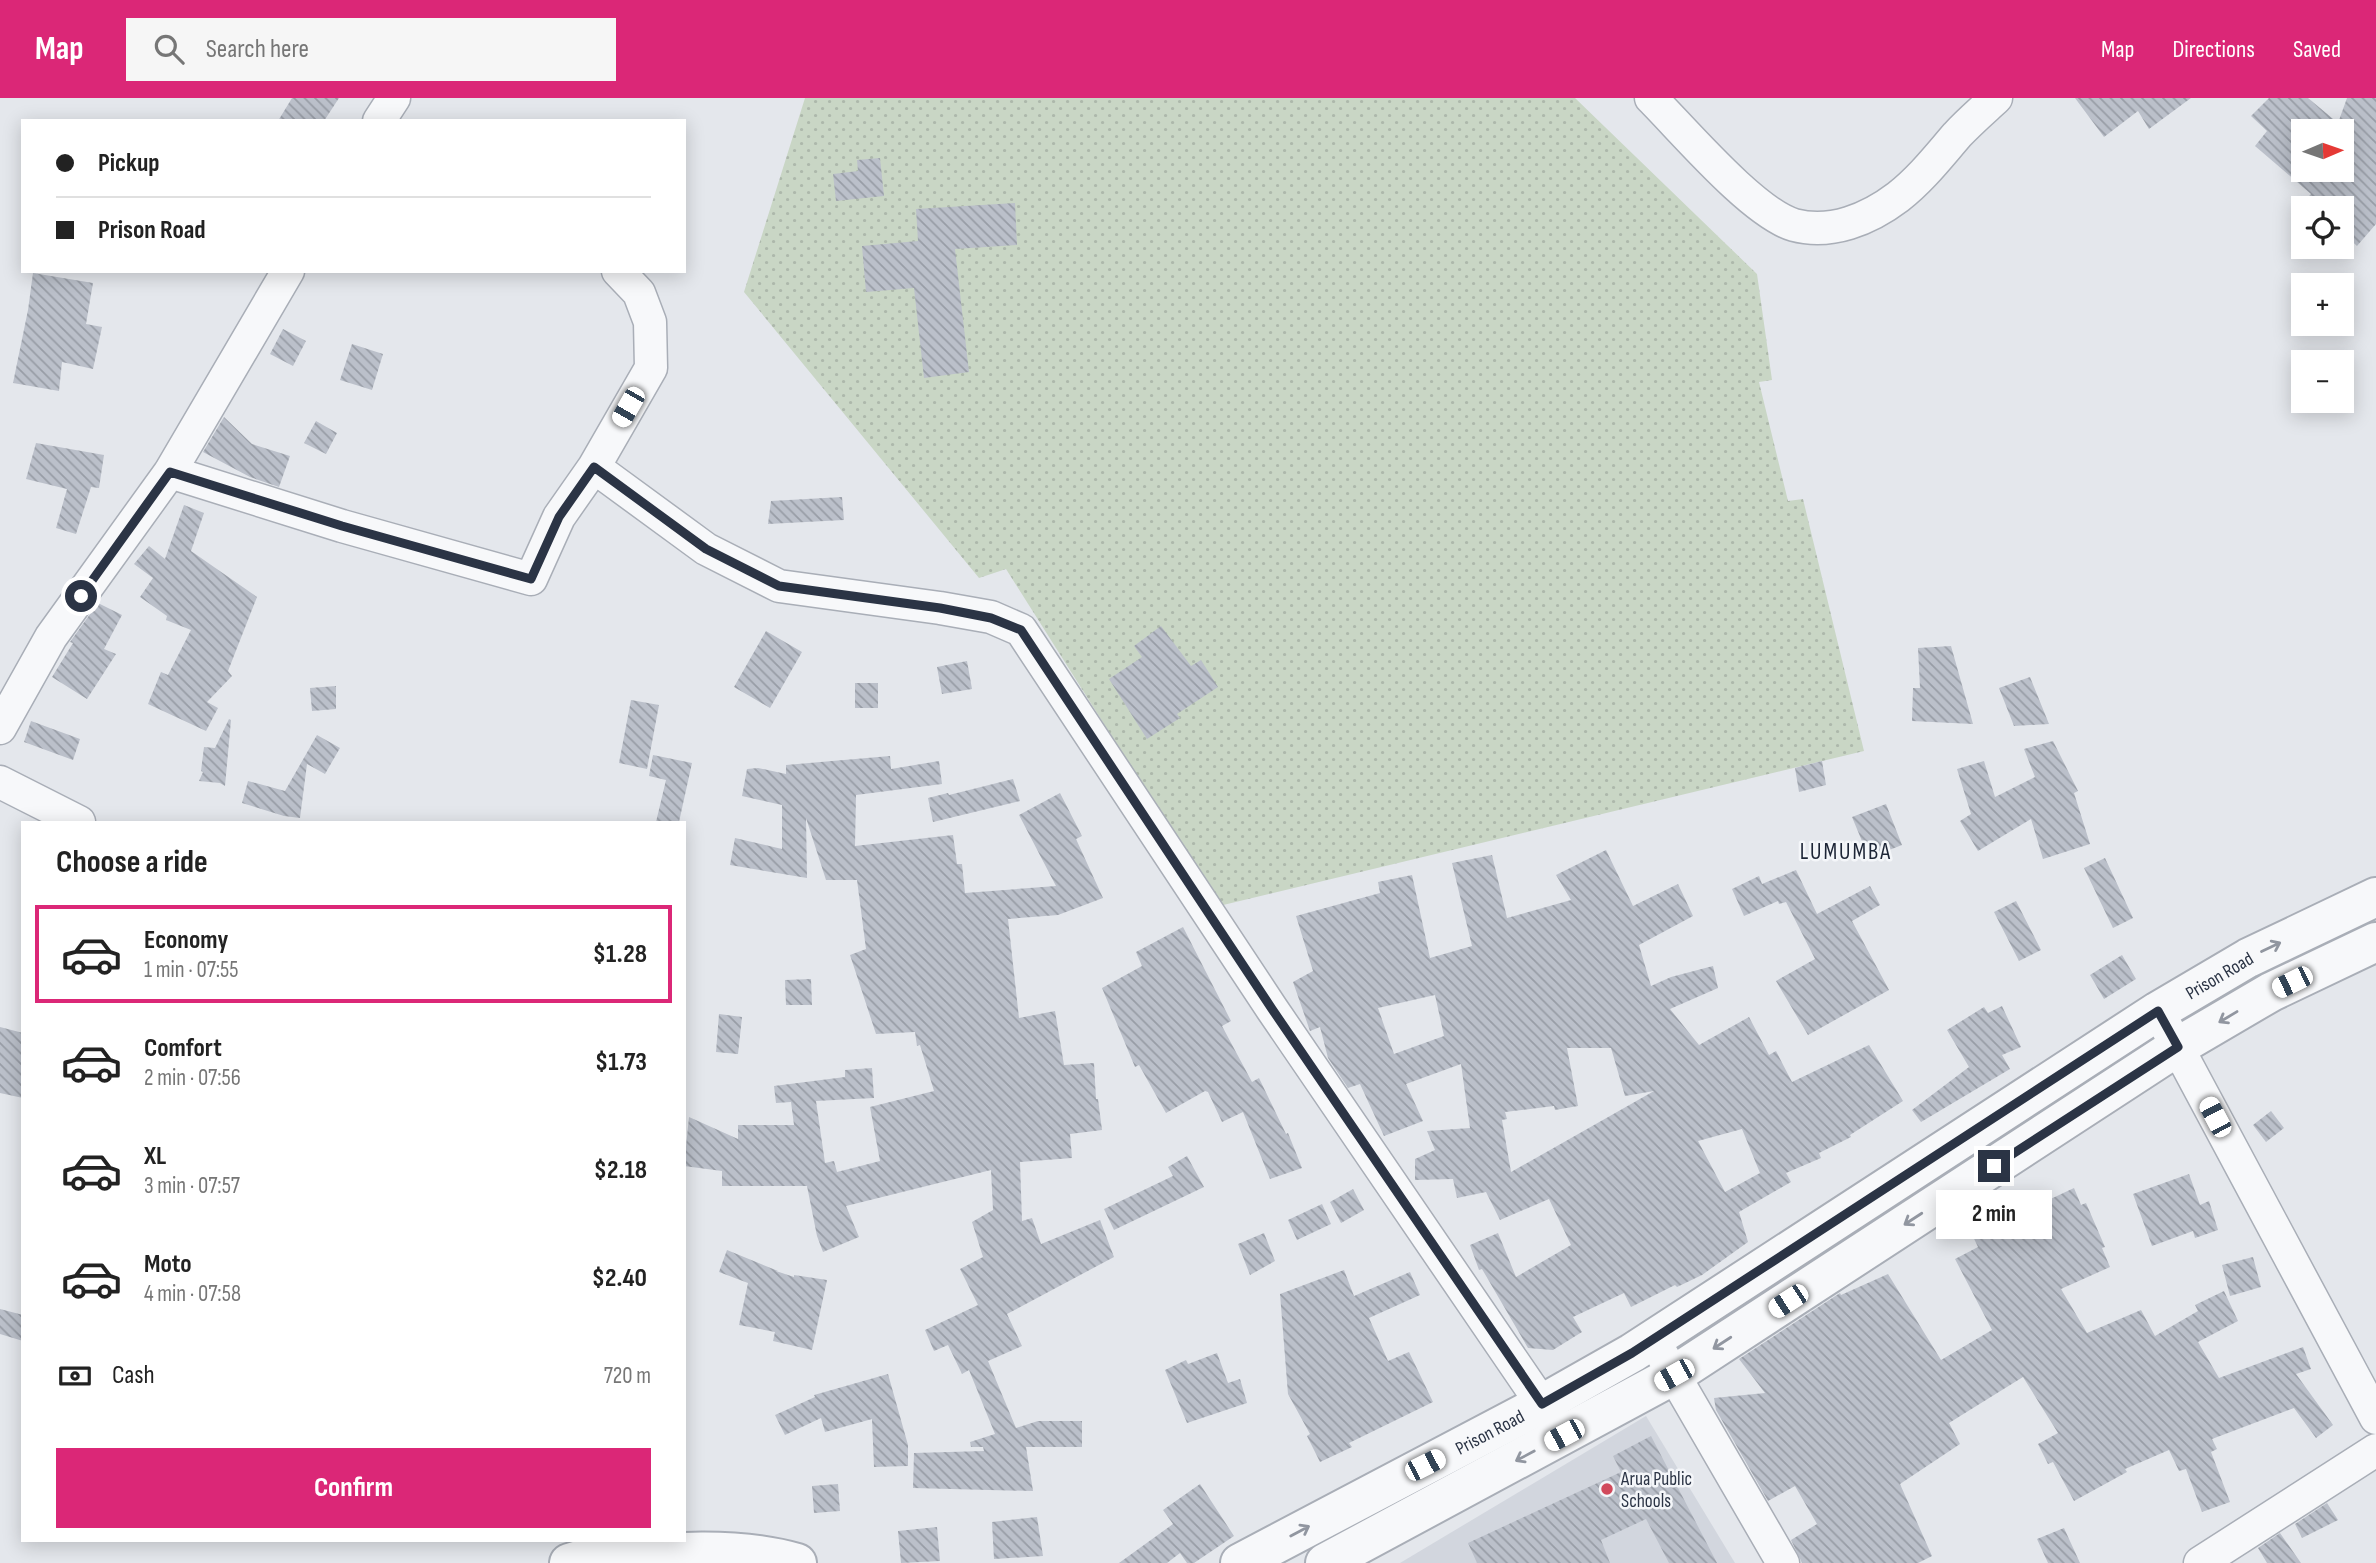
<!DOCTYPE html>
<html lang="en">
<head>
<meta charset="utf-8">
<style>
  body { margin:0; font-family:"Sofia Sans Condensed",sans-serif; background:#f6f6f6; color:#222; height:100vh; display:flex; flex-direction:column; font-size:26px; white-space:nowrap }
  * { box-sizing:border-box; margin:0 }
  p { font-size:23px; color:#767676 }
  .icon { flex:none; width:38px; height:38px; fill:none; stroke:currentColor; stroke-width:2; stroke-linecap:round; stroke-linejoin:round }
  .map { position:relative; flex:1; overflow:hidden }
  .sheet { position:absolute; left:21px; top:723px; width:665px; height:721px; display:flex; flex-direction:column; background:#fff; border-radius:0px; box-shadow:0 4px 18px #0003 }
  .sheet>* { flex:none }
  .hud { position:absolute; left:21px; top:21px; width:665px; height:154px; border-radius:0px; box-shadow:0 4px 18px #0003; display:grid; align-content:center; height:154px; padding:0 35px; background:#fff }
  .needle { width:46px; rotate:88deg }
  .tools { position:absolute; left:2291px; top:21px; display:grid; gap:14px }
  .tools a { display:grid; place-items:center; width:63px; height:63px; border-radius:0px; background:#fff; box-shadow:0 4px 18px #0003; font-size:35px }
  .end { position:absolute; width:32px; height:32px; margin:-16px; border:9px solid #2b3445; background:#fff; box-shadow:0 0 0 4px #fff }
  .from { border-radius:50% }
  .bubble { position:absolute; height:49px; border-radius:0px; background:#fff; box-shadow:0 4px 18px #0003; font-size:23px; font-weight:700; line-height:49px; text-align:center }
  .car { position:absolute; width:21px; height:42px; margin:-21px -10px; border-radius:9px; box-shadow:0 0 5px 2px #0007; background:linear-gradient(#fff 24%,#345 0 40%,#fff 0 76%,#345 0 86%,#fff 0) }
  .hud b { display:flex; align-items:center; gap:24px; height:66px; font-size:26px }
  .hud b+b { border-top:2px solid #e0e0e0 }
  .hud i { width:18px; height:18px; background:#222 }
  ul { padding:0; list-style:none }
  li { display:flex; align-items:center; gap:21px; height:98px; margin:0 14px 10px; padding:0 21px; border:4px solid transparent; border-radius:0px }
  li div { flex:1 }
  li b { display:block; font-size:26px }
  li em { font-style:normal; font-weight:700 }
  li.current { border-color:#db2777 }
  li>.icon { width:63px; height:63px; stroke-width:1.5 }
  h2 { padding:0 35px; font-size:32px; line-height:84px }
  .pay { display:flex; align-items:center; gap:18px; height:77px; padding:0 35px; font-size:26px }
  .pay p { margin-inline-start:auto }
  .cta { display:flex; gap:14px; margin-top:auto; padding:14px 35px }
  .cta a { flex:1; height:80px; border-radius:0px; background:#db2777; color:#fff; font-size:28px; font-weight:700; line-height:80px; text-align:center }
  header { display:flex; align-items:center; gap:42px; box-sizing:border-box; height:98px; padding:0 35px; background:#db2777; color:#fff }
  header strong { font-size:33px }
  nav { display:flex; gap:38px; margin-inline-start:auto; font-size:24px }
  .search { width:490px; height:63px; background:#f6f6f6; display:flex; align-items:center; gap:18px; box-sizing:border-box; padding:0 24px; border-radius:0px; color:#767676; font-size:26px }
  .map>svg:first-child { display:block }
</style>
</head>
<body>
<header>
<strong>Map</strong>
<div class="search"><svg class="icon" aria-label="search" viewBox="0 0 24 24"><circle cx="10" cy="10" r="6"/><path d="M15 15l6 6"/></svg>Search here</div>
<nav><a>Map</a><a>Directions</a><a>Saved</a></nav>
</header>
<div class="map">
<svg width="2376" height="1465" viewBox="0 0 2376 1465">
  <defs>
    <pattern id="grass-dots" width="8" height="8" patternUnits="userSpaceOnUse" patternTransform="scale(1.75)"><rect width="8" height="8" fill="#c9d6c5"/><path d="M2 2h.1M6 6h.1" fill="none" stroke="#adb8ab" stroke-width="1.8" stroke-linecap="round"/></pattern>
    <pattern id="building-back-hatch" width="6" height="6" patternUnits="userSpaceOnUse" patternTransform="scale(1.75)"><rect width="6" height="6" fill="#bbc0ca"/><path d="M-1 5l2 2M0 0l6 6M5-1l2 2" fill="none" stroke="#989da6"/></pattern>
  </defs>
  <rect width="100%" height="100%" fill="#e4e7ec"/>
  <path fill="#d2d6de" d="M1646 1318 1735 1465H1400Z"/>
  <path fill="url(#grass-dots)" d="M805 0H1575L1757 176 1772 282 1759 284 1788 403 1803 401 1864 653 1219 808 1006 471 979 480 744 194Z"/>
  <path fill="url(#building-back-hatch)" fill-rule="evenodd" d="M292 0H339L324 23H278Z
    M2075 0H2191L2149 31 2138 13 2104 39Z
    M2269 0H2308L2338 25 2347 0H2376V126L2357 148 2342 134V110H2297L2311 96 2255 48 2267 33 2251 18ZM2303 33H2342V72H2303Z
    M880 60 884 98 836 103 833 76 858 73 857 62Z
    M1015 105 1017 147 955 151 969 274 924 280 914 190 866 194 862 148 918 143 916 111Z
    M33 175 93 185 86 226 102 229 93 271 62 264 59 293 13 285 28 212Z
    M283 231 306 243 293 268 270 256Z
    M352 246 383 256 372 292 340 282Z
    M224 319 252 346 290 358 279 389 250 379 203 354Z
    M316 323 337 335 326 356 304 345Z
    M36 345 104 357 99 390 91 389 76 436 56 430 67 391 26 381Z
    M842 399 844 422 768 426 771 403Z
    M184 407 204 415 191 453 257 499 228 573 232 578 207 604 218 610 206 633 148 606 161 574 168 577 191 532 166 522 167 518 140 499 153 480 134 466 149 448 165 461Z
    M98 505 122 517 104 551 116 556 87 601 52 579 73 545 70 544Z
    M1161 528 1191 568 1201 562 1218 589 1177 616 1180 620 1147 641 1109 581 1142 559 1134 548Z
    M766 533 802 554 770 610 734 589Z
    M1951 548 1973 626 1912 623 1913 590H1920L1918 550Z
    M967 563 972 591 942 596 937 569Z
    M2030 579 2049 626 2014 628 1999 590Z
    M855 585H878V610H855Z
    M336 588V611L312 613 310 590Z
    M631 602 659 607 647 671 619 665Z
    M229 621 231 622 225 688 220 685 199 683 203 674 201 673 204 649 215 650Z
    M31 623 80 641 73 662 24 644Z
    M317 637 340 650 325 676 307 666 300 720 284 718 242 705 248 683 285 693Z
    M2053 643 2078 693 2074 695 2090 746 2043 761 2031 721 1978 753 1960 723 1971 716 1957 671 1984 663 1995 699 2035 679 2024 651Z
    M653 657 692 665 679 724H656L666 682 649 678Z
    M890 658 891 671 939 663 942 686 856 697 855 748 953 737 957 766H962L965 795 1056 788 1019 717 1060 695 1082 738 1076 741 1103 800 1058 817 1008 821 1019 920 1055 913 1064 967 1094 965 1096 1001H1098L1102 1032 1070 1036 1072 1060 1020 1064 1022 1123 1032 1120 1041 1146 1100 1122 1114 1159 1007 1216 1022 1248 988 1263 1016 1330 1038 1323H1082V1349H1026L1033 1393 913 1390 914 1355 984 1353 983 1349H971L970 1344 995 1336 969 1272 962 1276 948 1247 934 1253 925 1232 978 1207 960 1171 983 1159 972 1124 993 1112 991 1072 846 1108 859 1139 823 1154 817 1138 807 1088H722V1073L684 1068 689 1019 738 1041V1027H794L791 1004 776 1005 774 988 845 979V972L872 970 874 1000 816 1003 825 1065 834 1063 837 1074 880 1063 870 1009 934 993 920 947 917 948 915 934 876 936 850 857 866 851 857 782H826L806 720 807 780 730 767 735 740 782 751V707L742 698 747 671 758 670 786 676V667Z
    M1822 663 1826 687 1799 694 1795 670Z
    M1013 681 1020 703 933 724 928 700 948 695 949 697Z
    M1886 706 1902 747 1869 760 1852 719Z
    M1606 752 1633 808 1678 786 1693 818 1639 847 1651 888 1671 879 1713 868 1718 890 1670 911 1699 947 1749 919 1769 957 1776 953 1792 984 1869 947 1903 1003 1850 1037 1851 1039 1819 1055 1821 1060 1786 1075 1791 1084 1739 1114 1748 1144 1702 1177 1677 1189 1675 1187 1631 1209 1624 1195 1573 1219 1582 1234 1553 1252 1528 1250 1482 1171 1479 1172 1470 1147 1498 1135 1516 1179 1571 1147 1549 1101 1500 1122 1486 1094 1457 1100 1453 1081 1415 1082V1061L1435 1052 1427 1033 1470 1030 1461 966 1406 986 1423 1023 1384 1038 1360 986 1348 990 1328 960 1320 929 1310 933 1293 884 1313 873 1296 818 1380 795 1378 784 1412 777 1430 860 1472 848 1452 765 1492 757 1507 820 1571 802 1556 777ZM1435 897 1444 938 1394 956 1378 910ZM1567 950H1611L1625 998 1654 993 1511 1074 1502 1022 1507 1021 1505 1014 1554 1008 1555 1012 1578 1008ZM1742 1031 1760 1075 1725 1094 1698 1043Z
    M2105 760 2133 820 2113 830 2084 770Z
    M1796 772 1817 816 1870 788 1880 807 1852 823 1889 892 1808 937 1776 883 1815 861 1786 804 1779 806 1778 803 1744 818 1732 791 1759 778 1762 786Z
    M2016 803 2041 852 2019 863 1994 814Z
    M1183 829 1231 923 1222 928 1252 984 1259 980 1286 1036 1288 1035 1302 1070 1270 1081 1243 1014 1222 1024 1208 994 1205 993 1166 1015 1139 967 1135 969 1102 890 1142 868 1136 854Z
    M2122 857 2136 881 2104 901 2090 877Z
    M811 881 812 907H786L785 882Z
    M2002 908 2021 949 2002 957 2010 971 1921 1024 1912 1012 1969 969 1947 932 1984 909 1988 915Z
    M719 916 742 919 738 956 716 954Z
    M0 929 23 935V1000L0 995Z
    M2271 1013 2284 1030 2266 1044 2253 1027Z
    M1187 1058 1204 1089 1114 1132 1104 1111 1173 1078 1168 1069Z
    M2189 1076 2200 1107 2209 1103 2218 1132 2195 1140 2193 1133 2152 1148 2133 1096Z
    M2074 1090 2081 1107 2086 1105 2105 1149 2102 1150 2110 1169 2061 1191 2087 1235 2141 1212 2155 1238 2198 1213 2195 1207 2224 1193 2238 1223 2198 1244 2219 1280 2303 1249 2311 1271 2296 1276 2333 1327 2316 1340 2294 1310 2212 1341 2217 1351 2211 1354 2230 1404 2202 1414 2186 1371 2179 1373 2169 1352 2125 1371 2127 1374 2074 1403 2053 1364 2048 1366 2038 1346 2058 1335 2023 1279 1949 1325 1960 1346 1900 1386 1932 1458 1918 1465H1802L1791 1442 1817 1426 1795 1388 1768 1403 1716 1312 1714 1300 1765 1295 1739 1261 1840 1195 1841 1197 1888 1176 1941 1262 1992 1232 1955 1161 1978 1149 1966 1124 2020 1098 2027 1112Z
    M1353 1091 1364 1112 1341 1125 1330 1104Z
    M1322 1106 1331 1126 1297 1142 1288 1122Z
    M1264 1135 1275 1163 1250 1177 1238 1146Z
    M727 1152 778 1173H776L794 1179V1177L827 1182 812 1252 773 1243 775 1234 739 1227 748 1185 719 1174Z
    M2253 1159 2261 1189 2230 1198 2222 1167Z
    M1344 1172 1354 1198 1410 1174 1420 1197 1369 1220 1388 1263 1409 1254 1433 1304 1349 1345 1352 1349 1320 1364 1307 1338 1310 1336 1288 1296 1280 1196Z
    M0 1211 23 1217V1243L0 1236Z
    M1217 1255 1228 1285 1240 1281 1247 1305 1187 1325 1165 1272 1186 1262 1188 1266Z
    M888 1276 908 1347V1368L874 1369 872 1321 825 1334 821 1320 785 1337 775 1317 815 1299 814 1297Z
    M1651 1338 1717 1465H1669L1646 1421 1601 1442 1610 1465H1477L1468 1445 1621 1374 1613 1358Z
    M838 1386 840 1413 814 1415 812 1388Z
    M1200 1386 1234 1438 1194 1465H1187L1180 1455 1167 1465H1119L1173 1426 1163 1412Z
    M2327 1405 2338 1422 2302 1440 2295 1426Z
    M1037 1419 1043 1458 994 1461 992 1424Z
    M937 1429 940 1463 901 1465 898 1433Z
    M2064 1430 2080 1465H2048L2037 1441Z
    M2280 1435 2301 1465H2267L2258 1450Z"/>
  <g fill="none" stroke-linecap="round" stroke-linejoin="round">
    <g stroke="#a9aeb7" stroke-width="35">
      <path id="minor" d="M1651 0C1683 32 1753 115 1794 127 1831 137 1869 121 1898 99 1921 81 1938 59 1957 37 1969 24 1983 12 1996 0
        M379 23 394 0
        M594 369 706 451 779 488 940 510 991 519 1021 532 1272 911 1555 1325
        M170 374 342 428 531 481 559 419 594 369 651 270 650 224 639 195 618 173
        M0 630 51 539 170 374 288 173
        M0 684 79 724
        M2158 913 2376 1320
        M1653 1241 1783 1465
        M2200 1465 2376 1352"/>
    </g>
    <g stroke="#a9aeb7" stroke-width="42">
      <g id="tertiary">
        <path d="M569 1465 579 1462C649 1456 728 1445 797 1465"/>
        <path id="s1" d="M1240 1465 1542 1306 1632 1255 2158 913 2248 860 2376 799"/>
        <path d="M1325 1465 1674 1277 2177 949 2271 894 2376 844"/>
      </g>
    </g>
    <use href="#minor" stroke="#f7f8fa" stroke-width="32"/>
    <use href="#tertiary" stroke="#f7f8fa" stroke-width="38"/>
  </g>
  <defs><path id="oneway-shaft" d="M-6 0H5M1.5-3L5.5 0L1.5 3" fill="none" stroke-width="1.6" stroke-linecap="round" stroke-linejoin="round" transform="scale(1.75)"/></defs>
  <g stroke="#9196a0">
    <use href="#oneway-shaft" transform="translate(2271 849) rotate(-25)"/>
    <use href="#oneway-shaft" transform="translate(2228 919) rotate(149)"/>
    <use href="#oneway-shaft" transform="translate(1913 1121) rotate(147)"/>
    <use href="#oneway-shaft" transform="translate(1722 1245) rotate(147)"/>
    <use href="#oneway-shaft" transform="translate(1525 1358) rotate(152)"/>
    <use href="#oneway-shaft" transform="translate(1300 1433) rotate(-28)"/>
  </g>
  <g fill="none" stroke-linecap="round" stroke-linejoin="round">
    <path stroke="#2b3445" stroke-width="9" d="M81 498 170 374 342 428 531 481 559 419 594 369 706 451 779 488 940 510 991 520 1021 532 1272 911 1542 1306 1632 1255 2158 913 2178 949 1994 1068"/>
  </g>
  <circle fill="#d1495b" stroke="#f4f6f9" stroke-width="2.5" cx="1607" cy="1391" r="7"/>
  <g text-anchor="middle" stroke-width="5" stroke-linejoin="round" paint-order="stroke">
    <g font-size="19" fill="#2b3445" stroke="#f4f6f9">
      <text dy="7" stroke="none"><textPath href="#s1" startOffset="1143">Prison Road</textPath></text>
      <text dy="7" stroke="none"><textPath href="#s1" startOffset="282">Prison Road</textPath></text>
    </g>
    <g font-size="19" fill="#2b3445" stroke="#f4f6f9" text-anchor="start">
      <text x="1621" y="1387">Arua Public<tspan x="1621" dy="22">Schools</tspan></text>
    </g>
    <g font-size="23" letter-spacing="2" fill="#1d2536" stroke="#f4f6f9">
      <text x="1846" y="761">LUMUMBA</text>
    </g>
  </g>
</svg>
<div class="tools">
<a><svg class="needle" viewBox="-14 -14 28 28"><path d="M0-13l5 13h-10z" fill="#e53935"/><path d="M0 13l5-13h-10z" fill="#767676"/></svg></a>
<a><svg class="icon" aria-label="locate" viewBox="0 0 24 24"><circle cx="12" cy="12" r="6"/><path d="M12 2v4M12 18v4M2 12h4M18 12h4"/></svg></a>
<a>+</a>
<a>−</a>
</div>
<i class="end from" style="left:81px;top:498px"></i>
<i class="end" style="left:1994px;top:1068px"></i>
<div class="bubble" style="left:1936px;top:1092px;width:116px">2 min</div>
<i class="car" style="left:628px;top:309px;rotate:210deg"></i>
<i class="car" style="left:2292px;top:884px;rotate:244deg"></i>
<i class="car" style="left:2215px;top:1019px;rotate:332deg"></i>
<i class="car" style="left:1788px;top:1203px;rotate:237deg"></i>
<i class="car" style="left:1674px;top:1277px;rotate:241deg"></i>
<i class="car" style="left:1564px;top:1337px;rotate:242deg"></i>
<i class="car" style="left:1425px;top:1367px;rotate:63deg"></i>
<div class="hud">
<b><i class="from"></i>Pickup</b>
<b><i></i>Prison Road</b>
</div>
<section class="sheet">
<h2>Choose a ride</h2>
<ul>
<li class="current"><svg class="icon" aria-label="car" viewBox="0 0 24 24"><path d="M5 17H2v-5l4-1 3-4h7l3 4 3 1v5h-3M9 17h6M6 11h13"/><circle cx="7" cy="17" r="2"/><circle cx="17" cy="17" r="2"/></svg><div><b>Economy</b><p>1 min · 07:55</p></div><em>$1.28</em></li>
<li><svg class="icon" aria-label="car" viewBox="0 0 24 24"><path d="M5 17H2v-5l4-1 3-4h7l3 4 3 1v5h-3M9 17h6M6 11h13"/><circle cx="7" cy="17" r="2"/><circle cx="17" cy="17" r="2"/></svg><div><b>Comfort</b><p>2 min · 07:56</p></div><em>$1.73</em></li>
<li><svg class="icon" aria-label="car" viewBox="0 0 24 24"><path d="M5 17H2v-5l4-1 3-4h7l3 4 3 1v5h-3M9 17h6M6 11h13"/><circle cx="7" cy="17" r="2"/><circle cx="17" cy="17" r="2"/></svg><div><b>XL</b><p>3 min · 07:57</p></div><em>$2.18</em></li>
<li><svg class="icon" aria-label="car" viewBox="0 0 24 24"><path d="M5 17H2v-5l4-1 3-4h7l3 4 3 1v5h-3M9 17h6M6 11h13"/><circle cx="7" cy="17" r="2"/><circle cx="17" cy="17" r="2"/></svg><div><b>Moto</b><p>4 min · 07:58</p></div><em>$2.40</em></li>
</ul>
<div class="pay"><svg class="icon" aria-label="cash" viewBox="0 0 24 24"><path d="M3 7h18v10H3z"/><circle cx="12" cy="12" r="2"/></svg>Cash<p>720 m</p></div>
<div class="cta"><a>Confirm</a></div>
</section>
</div>
</body>
</html>
